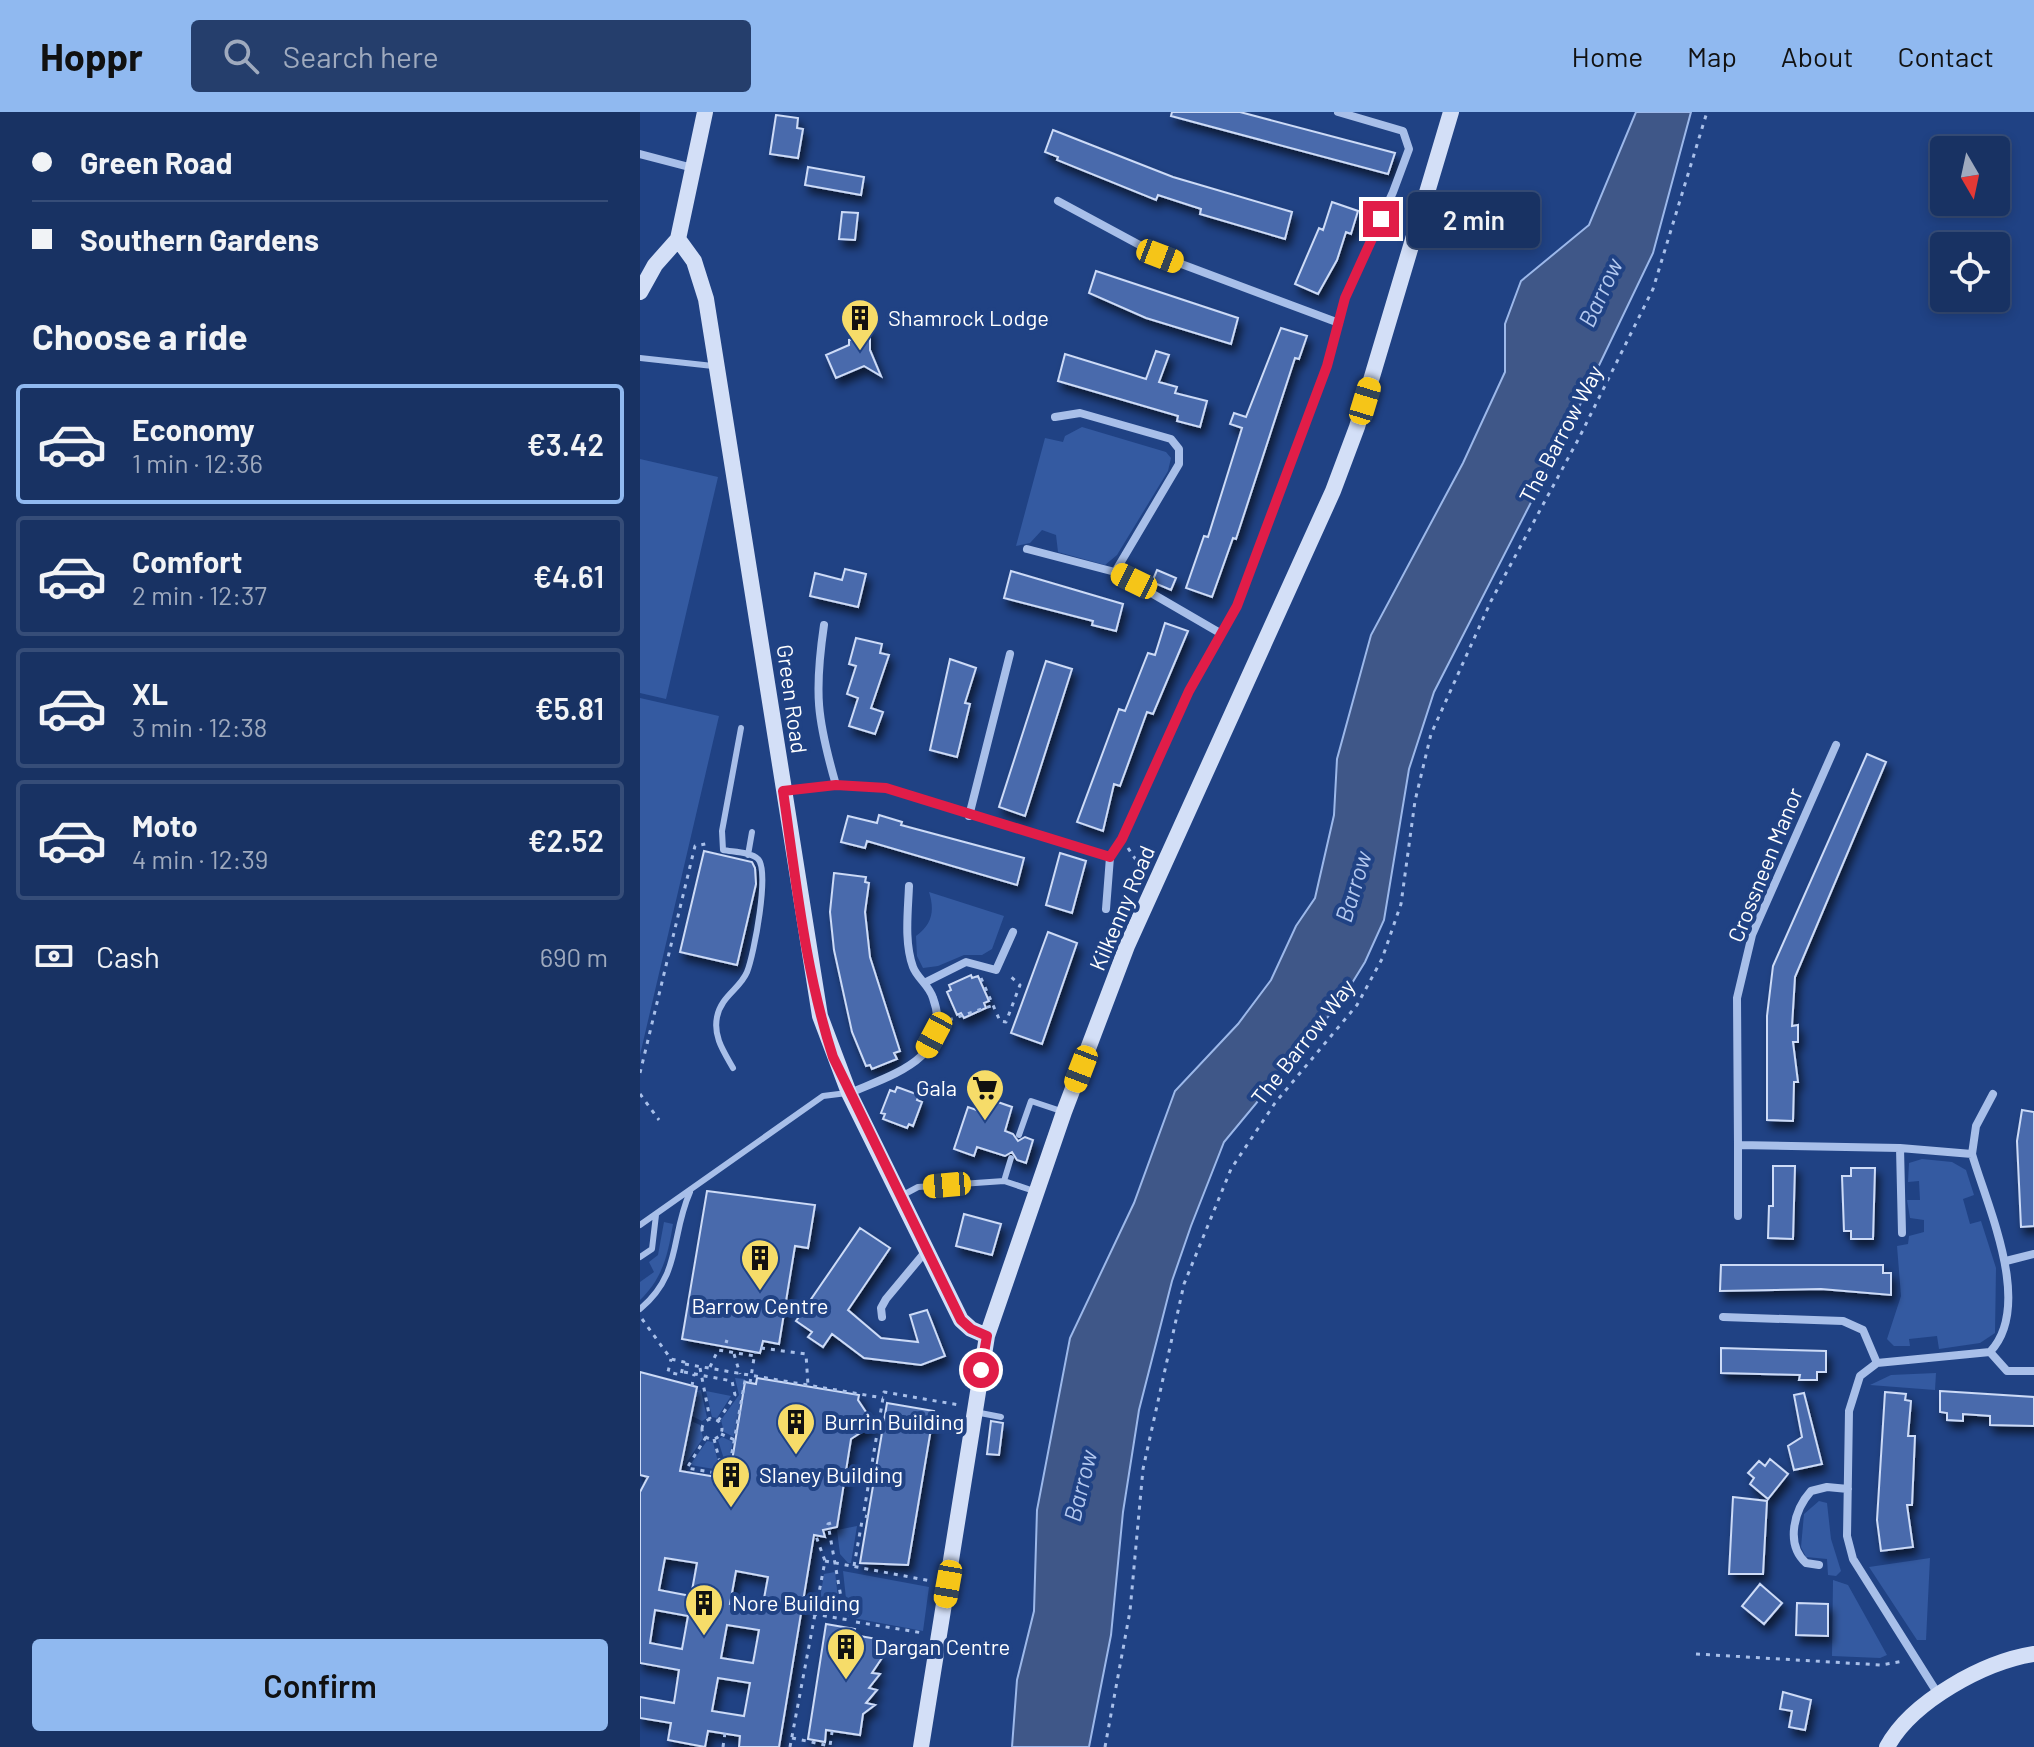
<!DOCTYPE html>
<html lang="en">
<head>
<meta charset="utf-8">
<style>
  body { margin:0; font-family:Barlow,sans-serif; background:#253e6c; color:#f1f3f6; height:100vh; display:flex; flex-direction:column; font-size:30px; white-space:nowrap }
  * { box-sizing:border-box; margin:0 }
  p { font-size:26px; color:#9faabe }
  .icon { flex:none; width:44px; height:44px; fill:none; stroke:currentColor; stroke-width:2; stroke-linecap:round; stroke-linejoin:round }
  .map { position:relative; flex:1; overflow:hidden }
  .side { display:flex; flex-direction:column; background:#183263; width:640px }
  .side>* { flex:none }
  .hud { display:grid; align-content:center; height:176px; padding:0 32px; background:#183263 }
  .needle { width:52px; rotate:171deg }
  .controls { position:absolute; left:1290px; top:24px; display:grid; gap:16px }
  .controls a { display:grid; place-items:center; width:80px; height:80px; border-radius:8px; background:#183263; box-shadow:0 4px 12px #0003,0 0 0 2px #364d78; font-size:40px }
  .end { position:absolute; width:36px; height:36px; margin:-18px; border:10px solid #e11d48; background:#fff; box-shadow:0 0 0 4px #fff }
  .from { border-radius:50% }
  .bubble { position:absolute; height:56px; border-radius:8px; background:#183263; box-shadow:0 4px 12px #0003,0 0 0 2px #364d78; font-size:26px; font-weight:600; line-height:56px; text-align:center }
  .car { position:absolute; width:24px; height:48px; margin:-24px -12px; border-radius:10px; box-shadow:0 0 6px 2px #0007; background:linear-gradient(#f5c518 24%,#345 0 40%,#f5c518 0 76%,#345 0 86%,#f5c518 0) }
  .hud b { display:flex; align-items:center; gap:28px; height:76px; font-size:30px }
  .hud b+b { border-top:2px solid #364d78 }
  .hud i { width:20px; height:20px; background:#f1f3f6 }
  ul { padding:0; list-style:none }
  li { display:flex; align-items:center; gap:24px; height:120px; margin:0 16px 12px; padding:0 16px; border:4px solid #364d78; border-radius:8px }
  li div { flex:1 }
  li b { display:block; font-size:30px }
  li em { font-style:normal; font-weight:600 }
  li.on { border-color:#90b9f0 }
  li>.icon { width:72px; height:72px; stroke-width:1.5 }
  h2 { padding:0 32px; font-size:36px; line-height:96px }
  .pay { display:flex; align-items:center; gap:20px; height:88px; padding:0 32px; font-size:30px }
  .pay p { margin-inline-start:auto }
  .button { display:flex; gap:16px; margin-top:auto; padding:16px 32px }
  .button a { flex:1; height:92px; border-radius:8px; background:#90b9f0; color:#111; font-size:32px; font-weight:600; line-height:92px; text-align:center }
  header { display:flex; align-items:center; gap:48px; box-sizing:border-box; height:112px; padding:0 40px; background:#90b9f0; color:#111 }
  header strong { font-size:38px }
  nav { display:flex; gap:44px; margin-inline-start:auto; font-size:28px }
  .search { width:560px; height:72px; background:#253e6c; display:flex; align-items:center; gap:20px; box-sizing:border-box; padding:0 28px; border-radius:8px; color:#9faabe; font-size:30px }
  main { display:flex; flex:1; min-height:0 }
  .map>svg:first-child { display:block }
</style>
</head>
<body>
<header>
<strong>Hoppr</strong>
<div class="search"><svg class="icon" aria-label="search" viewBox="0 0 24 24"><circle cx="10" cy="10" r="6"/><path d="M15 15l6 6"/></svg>Search here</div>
<nav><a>Home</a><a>Map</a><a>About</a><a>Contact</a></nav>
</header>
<main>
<section class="side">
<div class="hud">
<b><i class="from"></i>Green Road</b>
<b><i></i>Southern Gardens</b>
</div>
<h2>Choose a ride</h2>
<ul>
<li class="on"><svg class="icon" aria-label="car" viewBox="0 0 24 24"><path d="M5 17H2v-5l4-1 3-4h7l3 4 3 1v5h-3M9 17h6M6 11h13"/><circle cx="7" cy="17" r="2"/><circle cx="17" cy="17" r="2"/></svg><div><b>Economy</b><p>1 min · 12:36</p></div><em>€3.42</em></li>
<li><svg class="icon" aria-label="car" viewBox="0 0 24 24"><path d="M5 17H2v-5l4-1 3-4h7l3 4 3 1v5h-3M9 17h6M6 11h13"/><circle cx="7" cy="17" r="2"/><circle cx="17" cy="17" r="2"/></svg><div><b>Comfort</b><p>2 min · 12:37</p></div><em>€4.61</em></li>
<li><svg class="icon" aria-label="car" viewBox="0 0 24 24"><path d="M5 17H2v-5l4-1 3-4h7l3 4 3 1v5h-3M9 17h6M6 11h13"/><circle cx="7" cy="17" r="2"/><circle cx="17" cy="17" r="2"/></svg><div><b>XL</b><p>3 min · 12:38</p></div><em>€5.81</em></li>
<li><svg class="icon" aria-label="car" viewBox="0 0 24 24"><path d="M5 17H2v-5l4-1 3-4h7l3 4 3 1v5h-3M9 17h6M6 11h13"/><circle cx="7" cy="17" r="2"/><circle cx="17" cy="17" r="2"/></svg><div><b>Moto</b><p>4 min · 12:39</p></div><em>€2.52</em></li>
</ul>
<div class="pay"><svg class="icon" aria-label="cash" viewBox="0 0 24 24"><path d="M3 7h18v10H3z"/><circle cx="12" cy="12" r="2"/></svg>Cash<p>690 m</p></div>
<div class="button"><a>Confirm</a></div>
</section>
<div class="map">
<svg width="1394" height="1635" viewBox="0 0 1394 1635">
  <defs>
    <filter id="shadow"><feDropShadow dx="4" dy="7" stdDeviation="4" flood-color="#0009"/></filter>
  </defs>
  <rect width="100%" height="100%" fill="#204284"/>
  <path fill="#345aa1" d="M442 315 526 340 531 346 528 359 477 443 465 453 418 440 416 423 402 418 390 431 376 434 405 326 423 330 425 324Z
    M0 347 78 365 26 587 0 581Z
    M0 586 79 604 0 943Z
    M289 780 364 804 352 837 342 843H324L298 854 283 856 277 844 276 824C292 812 295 799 289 780Z
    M1282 1047 1312 1050 1326 1058 1334 1083 1323 1087 1330 1112 1341 1109 1356 1156 1355 1221 1340 1231 1299 1237 1297 1224 1269 1227 1270 1234H1254L1247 1227 1261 1184 1257 1134 1268 1132 1269 1124 1284 1120V1108L1270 1106 1267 1088H1280L1279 1069 1268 1070 1269 1051Z
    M24 1110 33 1112C28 1142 23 1166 0 1188V1170L14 1160 9 1150 18 1143Z
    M1296 1261 1295 1278 1230 1273 1251 1263Z
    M95 1266 105 1267 94 1325 84 1320 81 1308 99 1283Z
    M61 1278 67 1306 62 1309 52 1304 57 1279Z
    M66 1279 91 1284 77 1306 72 1305Z
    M51 1309 60 1313 63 1326 45 1353 42 1352Z
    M82 1325 93 1330 88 1360 78 1328Z
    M67 1329 73 1330 80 1358 50 1353Z
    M1179 1389 1187 1391 1191 1427 1201 1459 1196 1464 1188 1463 1187 1447 1166 1445 1161 1435 1164 1402Z
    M217 1414 211 1451H208L200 1442 197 1418Z
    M1290 1446 1286 1528H1277L1229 1455Z
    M203 1459 289 1475 283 1519 208 1505Z
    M195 1460 200 1503 178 1499 184 1462Z
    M1193 1468 1208 1473 1247 1543 1240 1546 1192 1544Z"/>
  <path fill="#3f5788" stroke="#9cb8ea" stroke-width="2" d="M996 0H1051L1013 141 927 320 794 580 769 657 744 808 725 850 701 889 584 1030 551 1114 532 1169 499 1298 483 1400 471 1523 449 1635H372L377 1568 394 1499 397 1398 430 1226 494 1091 535 979 598 912 631 868 656 814 675 786 694 703 697 647 731 523 823 351 865 260V212L881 169 949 113Z"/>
  <path fill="#496bac" stroke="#cddbf7" stroke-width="2" fill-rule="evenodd" filter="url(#shadow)" d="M532 0H600L755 41 748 62 531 4Z
    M136 3 158 6 157 16 163 17 158 46 130 42Z
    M413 18 533 65 652 100 645 127 560 102 561 97 518 83 516 88 417 48 418 45 405 40Z
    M168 55 224 65 221 83 165 73Z
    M692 90 718 99 711 122 706 120 697 148 678 182 655 172 679 116 683 118Z
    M202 100 218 101 215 128 199 127Z
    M456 159 598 206 591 232 506 206 449 181Z
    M218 216H230V238L241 264 224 254 196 266 186 243 209 233V228L218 227Z
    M641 216 667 224 659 247 655 246 596 427 593 426 572 485 546 476 564 424 568 425 602 316 590 312 594 301 606 305Z
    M516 239 529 243 519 270 537 275 535 281 567 289 560 315 537 309 538 304 418 269 425 242 506 267Z
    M205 457 226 462 218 495 170 484 175 461 202 468Z
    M517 458 536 466 531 478 512 470Z
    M371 459 483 492 476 519 452 513 453 509 364 486Z
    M525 511 548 519 513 602 507 600 480 674 474 672 463 719 437 710 479 597 485 599 508 541 515 543Z
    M216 526 242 532 240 541 249 543 231 596 243 600 235 622 209 614 218 586 207 582 216 554 209 552Z
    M310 547 336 556 325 591 330 592 317 645 290 638Z
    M406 549 432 557 385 704 359 695Z
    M1227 642 1246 650 1155 865 1152 914 1158 913V930H1153L1158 970H1154L1153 1009 1127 1008V904L1133 854Z
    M239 703 262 710 261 713 384 746 377 773 227 729 225 736 201 730 208 704 237 711Z
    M64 739 112 750 115 756 116 772 97 853 40 840Z
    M420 741 446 749 432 801 406 793Z
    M194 761 226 765 225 770 229 771 225 800 230 845 260 939 254 941 257 947 232 957 230 953 226 954 212 920 194 838 190 800Z
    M408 820 437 831 402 932 371 921Z
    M331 863 332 866 338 864 349 889 344 891 346 896 324 906 321 901 317 903 307 880 311 878 309 873Z
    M257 975 279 983 277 988 282 990 273 1014 269 1012 267 1016 243 1007 245 1002 241 1001 250 978 255 980Z
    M349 987 372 995 365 1019 373 1022 378 1029 385 1025 393 1028 386 1051 377 1048 372 1040 365 1044 337 1035 334 1044 314 1037 328 995 345 1001Z
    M1382 998 1394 1000V1114L1381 1115 1377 1029Z
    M1133 1054H1155L1153 1127 1128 1126 1129 1094H1133Z
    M1211 1056H1235L1233 1127H1211V1119H1204L1202 1064H1211Z
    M67 1079 175 1093 168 1136 155 1134 139 1232 123 1229 120 1241 42 1227Z
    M324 1102 361 1112 352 1143 316 1134Z
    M220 1116 250 1136 208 1198 241 1226 278 1230 270 1203 287 1198 305 1244 281 1253 224 1246 192 1222 183 1235 168 1225 172 1220 156 1209Z
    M1081 1153H1243V1161H1251V1183L1181 1177 1080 1179Z
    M1081 1236 1186 1239V1260H1177V1268H1159L1160 1263 1081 1261Z
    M0 1260 57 1275 40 1359 89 1367 105 1270 116 1272 117 1266 219 1283 218 1288 234 1312 211 1327 197 1415 183 1418 185 1425 174 1423 139 1635H99L100 1624 68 1619 65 1635 28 1628 31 1611 0 1606V1585L34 1591 39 1558 0 1551V1380L8 1365 0 1363ZM25 1446 57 1451 51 1484 19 1478ZM96 1459 128 1465 122 1497 90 1492ZM15 1498 48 1504 42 1537 10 1531ZM87 1513 119 1518 113 1551 81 1546ZM78 1566 110 1571 104 1604 72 1599Z
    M1300 1279 1394 1285V1314L1350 1313V1304L1323 1302V1309L1307 1308V1301L1300 1300Z
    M1245 1280 1266 1282 1265 1288 1271 1289 1268 1324H1275L1272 1393H1267L1273 1435 1241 1439 1237 1408Z
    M1164 1281 1182 1352 1154 1358 1148 1334 1162 1325 1154 1283Z
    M247 1291 294 1299 268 1453 220 1451Z
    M351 1309 363 1311 359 1343 347 1342Z
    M1130 1347 1148 1362 1128 1387 1110 1372 1114 1366 1108 1361 1119 1349 1125 1354Z
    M1093 1385 1127 1389 1123 1462H1089Z
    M1120 1472 1142 1491 1124 1512 1102 1494Z
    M1157 1491 1188 1492V1524L1156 1523Z
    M186 1512 215 1517 214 1523 237 1527 235 1545 242 1546 232 1561 240 1562 229 1576 237 1578 226 1591 235 1593 223 1602 220 1623 186 1618 185 1630 168 1627Z
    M1143 1580 1171 1588 1165 1618 1149 1615 1152 1599 1140 1597Z"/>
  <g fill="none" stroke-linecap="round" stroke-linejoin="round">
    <path stroke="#a8bfe9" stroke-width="3" stroke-dasharray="4 6" stroke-linecap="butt" d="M488 736 504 760
      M341 866 360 909 366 910 380 873 369 863
      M309 908 354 893
      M0 961 55 734 71 731
      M0 982 19 1008
      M2 1207 31 1247 44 1250 41 1263 28 1260 31 1247
      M85 1229 88 1230
      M121 1236 166 1242 168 1273
      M94 1242 100 1262
      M45 1252 243 1286
      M70 1255 78 1238 115 1244
      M60 1256 70 1307
      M44 1260 92 1269 95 1283 78 1309
      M110 1271 115 1240
      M52 1274 54 1262
      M62 1317a10 10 0 1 1 20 0a10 10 0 1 1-20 0Z
      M81 1322 95 1328
      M66 1325 47 1356 88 1363 106 1263
      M74 1327 83 1362
      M224 1399 244 1280 319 1293
      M225 1404 228 1405
      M191 1411 188 1412 205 1508
      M185 1449 291 1469
      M214 1454 222 1409
      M173 1502 209 1508
      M216 1510 283 1521
      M1056 1542 1241 1553 1264 1549
      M152 1626 190 1634 193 1613
      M83 1635 85 1621
      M150 1635 185 1449 176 1424
      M465 1635 490 1499 503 1357 544 1172 591 1057 635 991 717 893 742 847 761 792 775 689 791 622 851 489 939 326 1013 177 1067 0"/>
    <path stroke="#a8bfe9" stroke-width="6" d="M0 246 73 254
      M108 743 112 720
      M93 956C84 940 73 925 77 905 81 884 100 877 107 860 114 843 130 758 118 747 111 740 93 740 83 738L82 719 101 616
      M379 1023 391 989 421 999
      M371 1046 364 1069 394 1079
      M263 1083 278 1075 364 1069
      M0 1113 183 984 207 981
      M0 1145 12 1137 16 1103
      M0 1197C42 1162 30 1125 50 1080
      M335 1300 361 1305"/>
    <path stroke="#a8bfe9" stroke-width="8" d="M0 42 53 56
      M418 89 520 144 699 211
      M415 305 440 301 531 327 539 337V352L475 460
      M387 437 475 460 580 521
      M184 513C174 581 177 607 196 673
      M1196 633 1112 823 1097 886 1098 1033 1260 1036 1332 1042C1347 1094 1394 1194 1350 1240L1237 1251 1220 1264 1209 1299 1207 1424 1213 1447 1298 1582
      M144 679 196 673 246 676 470 745 466 797
      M329 704 370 542
      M470 745 482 727 549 579 597 494 687 254 705 186 753 80 769 37 763 19 698 0
      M286 870 326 850 356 858 373 820
      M210 981C251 963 315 946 293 886 289 873 277 866 273 855 264 830 268 800 269 774
      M1260 1036 1262 1121
      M1332 1042 1336 1014 1353 982
      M1098 1104V1033
      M1366 1149 1394 1142
      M242 1205 241 1196 246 1187 286 1139
      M1083 1205 1203 1209 1223 1218 1237 1251
      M1350 1240 1367 1259H1394
      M1179 1453 1166 1451C1145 1432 1154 1398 1171 1379L1187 1375 1208 1377"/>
    <path stroke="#d3dff7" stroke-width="16" d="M38 127 54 149 66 187 180 904 209 981 321 1208 331 1217 347 1224
      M0 180 15 153 38 127 65 0
      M281 1635 347 1224 424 1000 487 834 693 379 717 315 811 0
      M1247 1635C1272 1589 1344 1550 1394 1542"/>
  </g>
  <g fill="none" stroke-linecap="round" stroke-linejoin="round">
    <path stroke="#e11d48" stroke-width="10" d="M341 1258 347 1224 331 1217 321 1208 193 945C165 859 156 768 143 679L196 673 246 676 470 745 482 727 549 579 597 494 687 254 705 186 741 107"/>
  </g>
  <defs>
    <g id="building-pin" transform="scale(2)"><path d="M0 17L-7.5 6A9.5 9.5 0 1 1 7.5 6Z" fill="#f6dc69" stroke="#204284"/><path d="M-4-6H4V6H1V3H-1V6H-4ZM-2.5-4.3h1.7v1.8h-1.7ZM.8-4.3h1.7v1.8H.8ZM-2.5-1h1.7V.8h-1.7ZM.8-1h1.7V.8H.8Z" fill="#111"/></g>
    <g id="supermarket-pin" transform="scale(2)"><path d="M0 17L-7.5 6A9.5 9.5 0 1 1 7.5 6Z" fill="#f6dc69" stroke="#204284"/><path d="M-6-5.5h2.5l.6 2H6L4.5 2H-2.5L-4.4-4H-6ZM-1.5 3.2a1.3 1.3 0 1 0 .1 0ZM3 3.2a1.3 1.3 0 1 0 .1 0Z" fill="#111"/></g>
  </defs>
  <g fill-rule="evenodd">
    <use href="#building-pin" x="220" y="206"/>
    <use href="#supermarket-pin" x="345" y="976"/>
    <use href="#building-pin" x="120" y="1146"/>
    <use href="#building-pin" x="156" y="1310"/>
    <use href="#building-pin" x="91" y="1363"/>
    <use href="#building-pin" x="64" y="1491"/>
    <use href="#building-pin" x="206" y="1535"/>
  </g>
  <g text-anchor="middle" stroke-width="8" stroke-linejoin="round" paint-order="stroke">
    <g font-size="22" fill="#fff" stroke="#204284" text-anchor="start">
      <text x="248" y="214">Shamrock Lodge</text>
      <text x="317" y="984" text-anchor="end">Gala</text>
      <text x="120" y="1202" text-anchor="middle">Barrow Centre</text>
      <text x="184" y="1318">Burrin Building</text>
      <text x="119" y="1371">Slaney Building</text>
      <text x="92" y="1499">Nore Building</text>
      <text x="234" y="1543">Dargan Centre</text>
    </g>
    <g font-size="22" fill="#fff" stroke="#204284">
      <text transform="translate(921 322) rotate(-62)" y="8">The Barrow Way</text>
      <text transform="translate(152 587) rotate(82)" y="8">Green Road</text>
      <text transform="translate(1125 753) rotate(-68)" y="8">Crossneen Manor</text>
      <text transform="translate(482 796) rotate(-67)" y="8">Kilkenny Road</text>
      <text transform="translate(663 930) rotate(-52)" y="8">The Barrow Way</text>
    </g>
    <g font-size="24" font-style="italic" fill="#b4c9f0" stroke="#204284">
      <text transform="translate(961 181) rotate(-65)" y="8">Barrow</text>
      <text transform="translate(714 775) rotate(-73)" y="8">Barrow</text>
      <text transform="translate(441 1374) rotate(-76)" y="8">Barrow</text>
    </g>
  </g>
</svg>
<div class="controls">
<a><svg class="needle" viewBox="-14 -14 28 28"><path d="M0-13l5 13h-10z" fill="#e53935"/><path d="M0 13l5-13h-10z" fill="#9faabe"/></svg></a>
<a><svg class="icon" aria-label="locate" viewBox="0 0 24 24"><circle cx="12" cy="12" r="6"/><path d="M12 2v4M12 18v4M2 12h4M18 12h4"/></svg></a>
</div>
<i class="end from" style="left:341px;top:1258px"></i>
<i class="end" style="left:741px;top:107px"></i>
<div class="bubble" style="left:768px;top:80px;width:132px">2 min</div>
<i class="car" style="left:520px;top:144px;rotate:111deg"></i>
<i class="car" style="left:725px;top:289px;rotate:17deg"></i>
<i class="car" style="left:494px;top:469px;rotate:296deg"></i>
<i class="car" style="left:294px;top:923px;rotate:208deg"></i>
<i class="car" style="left:441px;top:957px;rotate:201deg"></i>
<i class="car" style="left:307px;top:1073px;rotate:265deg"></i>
<i class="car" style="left:308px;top:1472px;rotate:190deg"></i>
</div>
</main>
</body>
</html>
